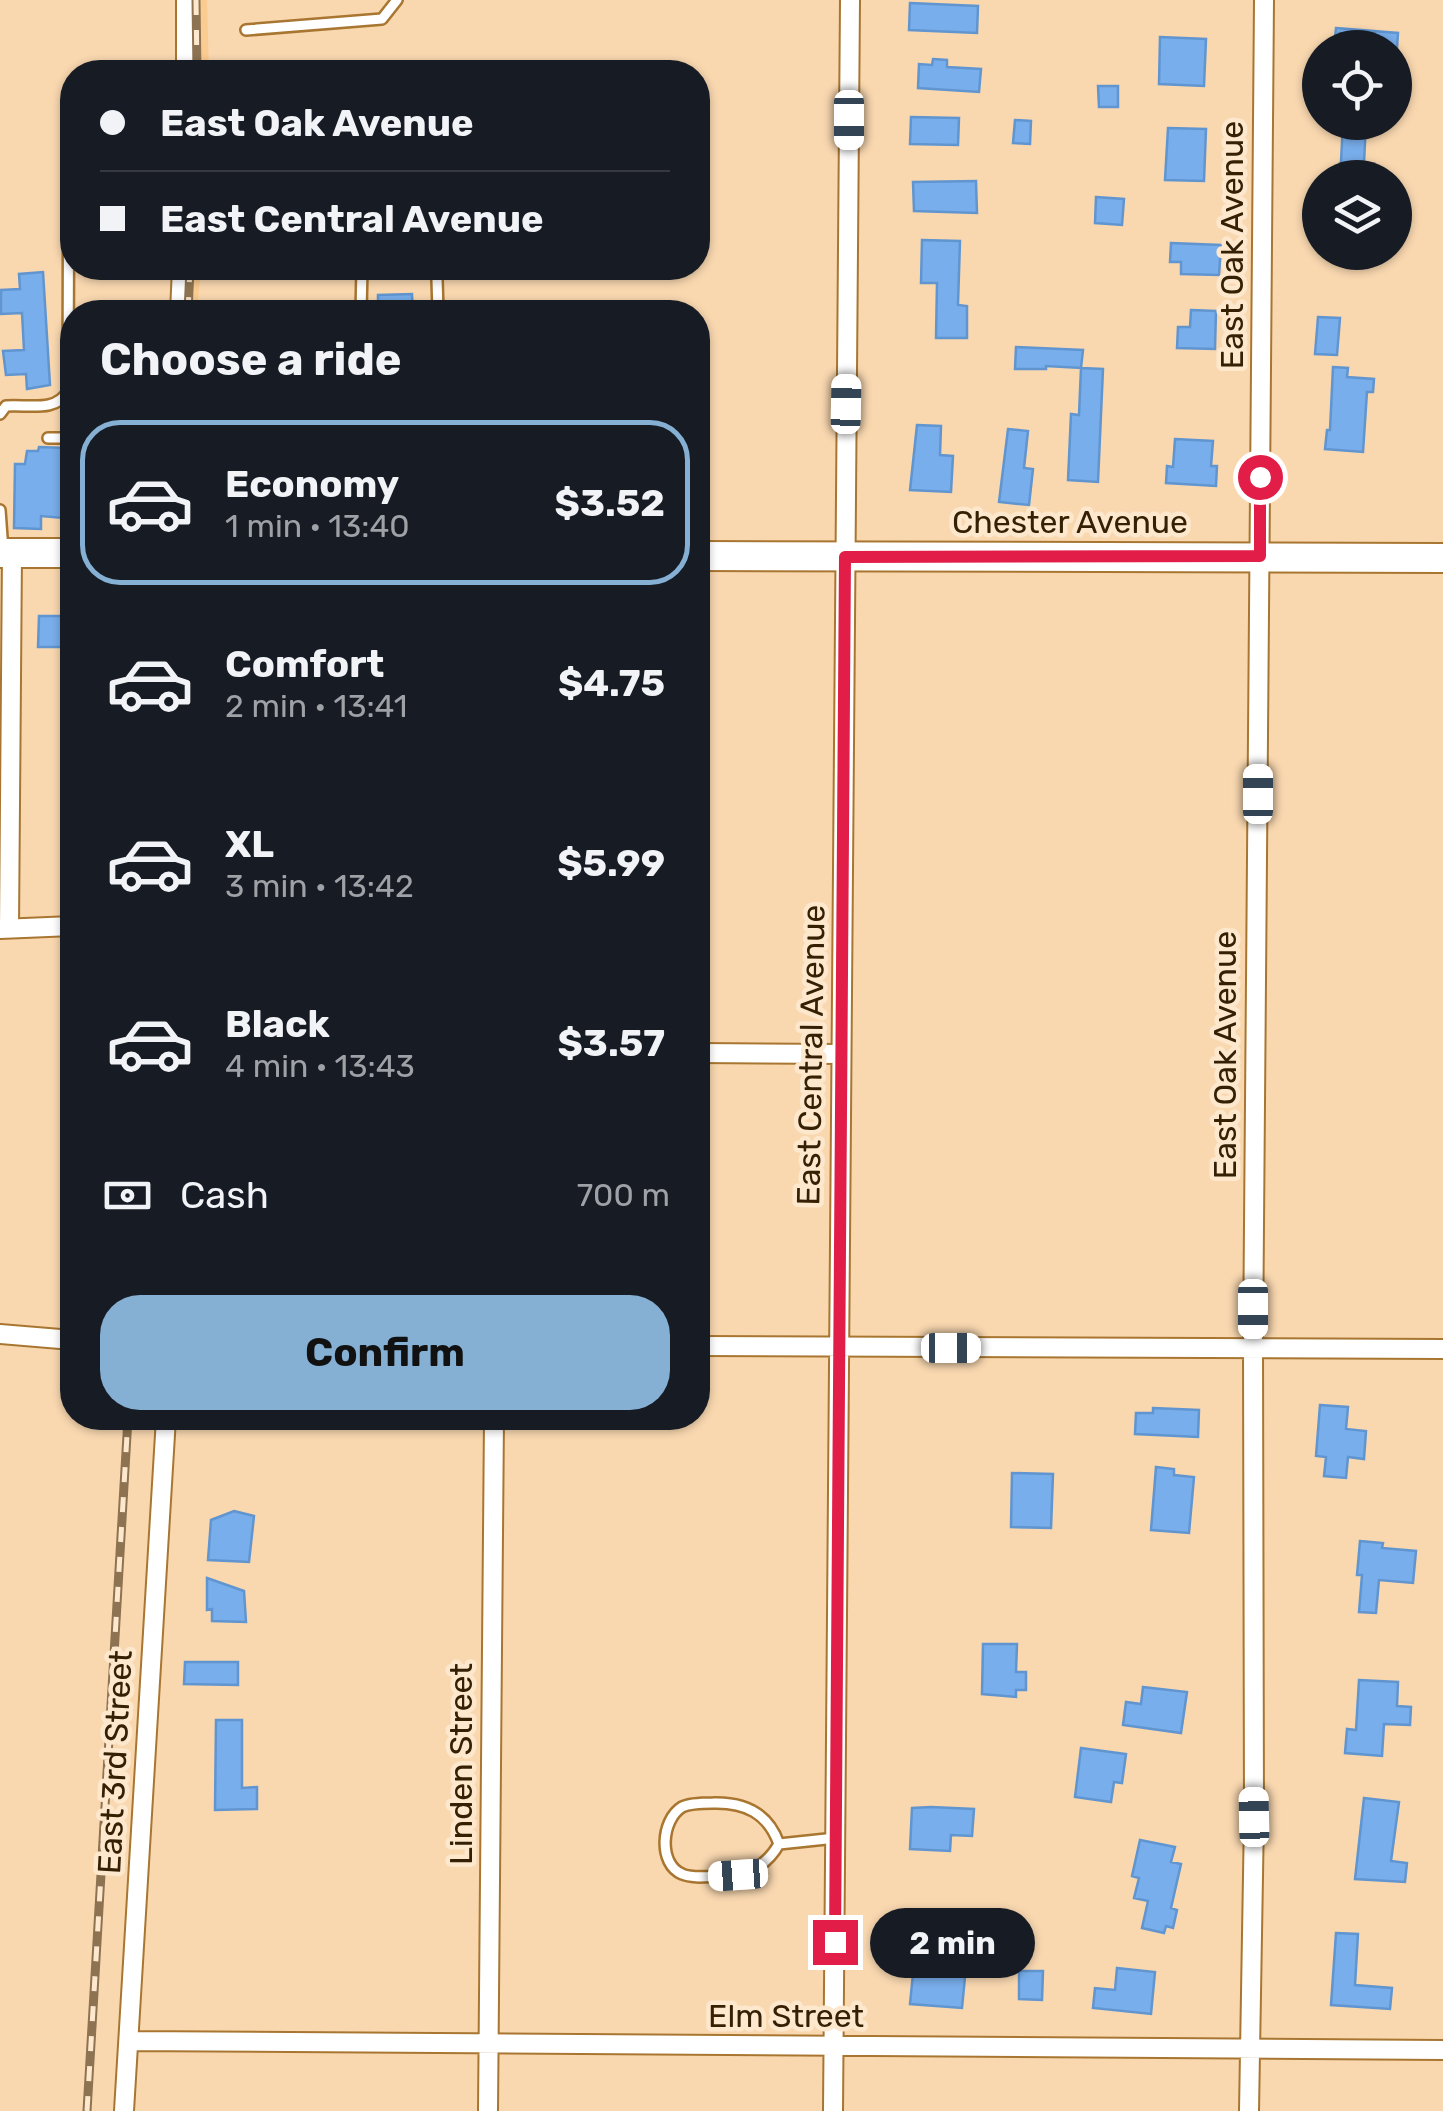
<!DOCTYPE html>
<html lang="en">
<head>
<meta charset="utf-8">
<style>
  body { margin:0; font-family:Rubik,sans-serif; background:#242831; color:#f1f3f6; height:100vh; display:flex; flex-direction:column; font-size:38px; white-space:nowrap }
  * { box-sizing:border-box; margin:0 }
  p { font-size:32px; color:#9ea1a6 }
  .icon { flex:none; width:55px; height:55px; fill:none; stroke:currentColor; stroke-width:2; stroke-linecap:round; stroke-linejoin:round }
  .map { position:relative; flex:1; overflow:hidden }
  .sheet { position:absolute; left:60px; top:300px; width:650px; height:1130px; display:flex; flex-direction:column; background:#171b24; border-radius:40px; box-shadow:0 2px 8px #0004 }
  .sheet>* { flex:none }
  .top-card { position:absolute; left:60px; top:60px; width:650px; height:220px; border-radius:40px; box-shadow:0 2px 8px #0004; display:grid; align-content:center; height:220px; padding:0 40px; background:#171b24 }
  .controls { position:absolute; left:1302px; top:30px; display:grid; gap:20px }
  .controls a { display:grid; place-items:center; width:110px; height:110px; border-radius:50%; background:#171b24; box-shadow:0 2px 8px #0004; font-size:50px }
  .end { position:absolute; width:45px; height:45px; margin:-22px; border:12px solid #e11d48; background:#fff; box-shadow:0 0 0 5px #fff }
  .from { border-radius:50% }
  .bubble { position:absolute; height:70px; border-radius:35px; background:#171b24; box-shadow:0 2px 8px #0004; font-size:32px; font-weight:700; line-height:70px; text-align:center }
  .car { position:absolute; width:30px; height:60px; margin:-30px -15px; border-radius:12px; box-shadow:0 0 8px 2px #0007; background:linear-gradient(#fff 24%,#345 0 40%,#fff 0 76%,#345 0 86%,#fff 0) }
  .top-card b { display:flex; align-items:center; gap:35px; height:95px; font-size:38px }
  .top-card b+b { border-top:2px solid #363941 }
  .top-card i { width:25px; height:25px; background:#f1f3f6 }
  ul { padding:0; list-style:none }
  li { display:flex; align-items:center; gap:30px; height:165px; margin:0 20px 15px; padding:0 20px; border:5px solid transparent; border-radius:40px }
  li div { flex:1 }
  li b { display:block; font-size:38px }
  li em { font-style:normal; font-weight:700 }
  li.current { border-color:#85b0d4 }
  li>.icon { width:90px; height:90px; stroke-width:1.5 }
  h2 { padding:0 40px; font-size:45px; line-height:120px }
  .pay { display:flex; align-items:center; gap:25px; height:110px; padding:0 40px; font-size:38px }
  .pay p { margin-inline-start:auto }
  .button { display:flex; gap:20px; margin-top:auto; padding:20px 40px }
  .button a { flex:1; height:115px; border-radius:40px; background:#85b0d4; color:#111; font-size:40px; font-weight:700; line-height:115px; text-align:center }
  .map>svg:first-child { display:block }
</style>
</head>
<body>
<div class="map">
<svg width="1443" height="2111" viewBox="0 0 1443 2111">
  <rect width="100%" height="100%" fill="#f9d8b0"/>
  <path fill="#fbcc91" d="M191 0H207L209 72H192Z
    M186 268H201L197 312H184Z"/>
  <path fill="#78aeeb" stroke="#6095d0" stroke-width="2.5" d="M910 3 978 6 977 33 909 30Z
    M1336 28 1398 33 1397 48H1334Z
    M1160 37 1206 39 1204 86 1159 84Z
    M933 59 947 60V67L981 69 979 92 918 88 919 64 932 65Z
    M1098 86H1118V107H1099Z
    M911 117 959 118 958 145 910 144Z
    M1015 120 1031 121 1030 144 1013 143Z
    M1343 122H1366L1364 163 1341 162Z
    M1168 128 1206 129 1204 181 1165 180Z
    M976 181 977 213 914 211 913 182Z
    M1096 197 1124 199 1122 225 1095 223Z
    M922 240 960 241 958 305 967 306V338H936L937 283H921Z
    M1171 243 1221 245 1219 275 1181 274V262H1170Z
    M43 272 50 385 27 389 26 374 6 375 3 351 24 350 22 313 1 314V290L20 289 19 274Z
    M412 294 413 312H378V295Z
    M1191 310 1216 311 1215 349 1177 348 1178 327H1190Z
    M1318 317 1340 318 1337 355 1315 354Z
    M1016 347 1083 350 1081 368 1046 366V369H1015Z
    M1333 367 1348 368 1347 377 1374 379 1373 392H1367L1363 452 1325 449 1327 430H1330Z
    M1081 368 1103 369 1098 482 1068 480 1071 414 1079 415Z
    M917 425 941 426 940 455 953 456 951 492 910 490Z
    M1008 429 1028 431 1024 468 1033 469 1029 505 999 502Z
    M1175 439 1213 441 1211 466H1217L1216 486 1166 483 1167 466 1173 467Z
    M39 447 67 448 63 518 41 516V529L14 528 15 464H25L27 451H38Z
    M39 616H72V639H62V647H38Z
    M1320 1405 1348 1407 1346 1429 1366 1431 1364 1459 1348 1457 1346 1478 1324 1476 1326 1457 1316 1456Z
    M1153 1408 1199 1410 1198 1437 1135 1434 1136 1413H1153Z
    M1156 1467 1174 1469V1475L1194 1477 1189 1533 1151 1530Z
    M1012 1473 1053 1474 1051 1528 1011 1527Z
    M234 1511 254 1516 249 1562 208 1560 211 1520Z
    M1360 1541 1383 1543 1382 1548 1416 1551 1413 1583 1379 1580 1376 1613 1359 1612 1362 1575H1357Z
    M207 1578 244 1591 246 1622 212 1621V1609L207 1610Z
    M983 1644H1017L1016 1672H1026V1690H1016V1697L982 1694Z
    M185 1662H238V1685L184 1684Z
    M1359 1680 1398 1682 1397 1706 1411 1707 1410 1725 1384 1724 1382 1756 1345 1753 1347 1729 1356 1730Z
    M1143 1687 1187 1692 1181 1733 1123 1725 1126 1702 1141 1704Z
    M216 1720H242V1788L257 1787V1809L215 1810Z
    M1081 1748 1126 1754 1122 1783 1114 1782 1111 1802 1075 1797Z
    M1364 1798 1399 1802 1391 1861 1407 1863 1405 1882 1355 1879Z
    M931 1807 974 1809 972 1836 951 1835 950 1851 910 1849 912 1808Z
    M1140 1840 1175 1847 1171 1862 1181 1864 1171 1908 1177 1910 1173 1928 1166 1926 1164 1933 1142 1928 1148 1901 1134 1898 1139 1878 1132 1876Z
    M1336 1933 1358 1934 1355 1985 1392 1988 1390 2009 1331 2005Z
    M915 1953 935 1955 933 1974 965 1977 962 2008 910 2004Z
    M1117 1968 1155 1972 1151 2014 1093 2008 1095 1988 1115 1990Z
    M1019 1971H1043L1042 2000 1019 1999Z"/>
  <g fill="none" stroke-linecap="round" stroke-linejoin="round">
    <g stroke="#a87630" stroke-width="14">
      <path id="service" d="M246 30 382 19 397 0
        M432 268 437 279 438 312
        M361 312 362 268
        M0 414 6 406C27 404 56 413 68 391L69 90
        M48 438H72
        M0 510 3 551
        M71 550 72 479
        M779 1844C766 1867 748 1874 722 1876 710 1876 693 1879 682 1874 658 1864 661 1820 682 1807 690 1803 704 1803 713 1803 745 1802 768 1813 779 1844L836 1838"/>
    </g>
    <g stroke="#a87630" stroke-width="22">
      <path id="minor" d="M186 0V72
        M180 312 182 268
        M9 928 12 553
        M0 929 72 926
        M698 1053 841 1054
        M0 1334 72 1340
        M698 1346 1443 1349
        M129 2041 1443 2050
        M124 2111 166 1418
        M488 2111 494 1418
        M833 2111 850 0
        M1249 2111 1254 1817 1253 1348 1264 0"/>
    </g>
    <g stroke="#a87630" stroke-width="32">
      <path id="secondary" d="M0 553H72
        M698 556 1443 558"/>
    </g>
    <use href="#service" stroke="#fff" stroke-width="9"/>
    <use href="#minor" stroke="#fff" stroke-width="18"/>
    <use href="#secondary" stroke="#fff" stroke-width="28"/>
    <g stroke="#8d7351" stroke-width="9">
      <path id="rail" d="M196 0 197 72
        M188 312 190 268
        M87 2111 128 1418"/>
    </g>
    <use href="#rail" stroke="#fde7cd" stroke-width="5" stroke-dasharray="15" stroke-linecap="butt"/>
  </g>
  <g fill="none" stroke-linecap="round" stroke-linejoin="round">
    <path stroke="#e11d48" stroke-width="12" d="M835 1942 845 557 1260 556V477"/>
  </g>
  <g text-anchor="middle" stroke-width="9" stroke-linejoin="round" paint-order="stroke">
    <g font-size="32" fill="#352003" stroke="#fde7cd">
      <text transform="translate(1232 245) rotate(-90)" y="11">East Oak Avenue</text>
      <text x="1070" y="533">Chester Avenue</text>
      <text transform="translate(811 1055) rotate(-89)" y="11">East Central Avenue</text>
      <text transform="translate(1225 1055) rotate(-90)" y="11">East Oak Avenue</text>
      <text transform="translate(115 1762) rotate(-87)" y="11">East 3rd Street</text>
      <text transform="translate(461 1764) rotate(-90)" y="11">Linden Street</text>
      <text x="786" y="2027">Elm Street</text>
    </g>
  </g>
</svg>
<div class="controls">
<a><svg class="icon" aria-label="locate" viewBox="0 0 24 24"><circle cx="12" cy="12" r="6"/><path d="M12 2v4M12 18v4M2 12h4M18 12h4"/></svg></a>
<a><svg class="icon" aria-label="layers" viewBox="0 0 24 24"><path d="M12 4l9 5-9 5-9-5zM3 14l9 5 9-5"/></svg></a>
</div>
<i class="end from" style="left:1260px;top:477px"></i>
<i class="end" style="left:835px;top:1942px"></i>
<div class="bubble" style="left:870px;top:1908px;width:165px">2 min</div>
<i class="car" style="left:849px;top:120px;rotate:180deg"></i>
<i class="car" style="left:846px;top:404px;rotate:1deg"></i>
<i class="car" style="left:1258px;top:794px;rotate:0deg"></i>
<i class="car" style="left:1253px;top:1309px;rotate:180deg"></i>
<i class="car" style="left:951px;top:1348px;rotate:90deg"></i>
<i class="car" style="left:1254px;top:1817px;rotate:359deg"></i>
<i class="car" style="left:738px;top:1875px;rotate:266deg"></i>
<div class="top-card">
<b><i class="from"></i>East Oak Avenue</b>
<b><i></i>East Central Avenue</b>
</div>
<section class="sheet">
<h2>Choose a ride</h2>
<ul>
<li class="current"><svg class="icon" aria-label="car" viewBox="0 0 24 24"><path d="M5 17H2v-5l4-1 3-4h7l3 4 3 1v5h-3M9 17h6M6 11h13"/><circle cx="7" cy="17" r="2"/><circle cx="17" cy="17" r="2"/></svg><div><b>Economy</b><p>1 min · 13:40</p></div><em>$3.52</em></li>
<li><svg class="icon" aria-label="car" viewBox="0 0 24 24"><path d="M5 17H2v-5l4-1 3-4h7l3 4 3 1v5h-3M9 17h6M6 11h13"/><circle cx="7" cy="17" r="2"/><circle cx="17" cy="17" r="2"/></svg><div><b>Comfort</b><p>2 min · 13:41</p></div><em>$4.75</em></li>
<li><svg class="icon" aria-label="car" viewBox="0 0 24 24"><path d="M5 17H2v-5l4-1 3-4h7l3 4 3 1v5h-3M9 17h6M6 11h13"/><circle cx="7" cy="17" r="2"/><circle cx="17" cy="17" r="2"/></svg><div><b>XL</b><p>3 min · 13:42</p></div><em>$5.99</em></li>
<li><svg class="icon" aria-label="car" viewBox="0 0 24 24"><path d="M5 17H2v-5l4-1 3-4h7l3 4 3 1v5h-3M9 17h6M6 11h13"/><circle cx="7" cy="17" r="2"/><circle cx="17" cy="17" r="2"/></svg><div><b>Black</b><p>4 min · 13:43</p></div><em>$3.57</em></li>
</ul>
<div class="pay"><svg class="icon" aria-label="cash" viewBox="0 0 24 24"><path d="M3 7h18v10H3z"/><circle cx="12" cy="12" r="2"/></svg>Cash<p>700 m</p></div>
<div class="button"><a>Confirm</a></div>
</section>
</div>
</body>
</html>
